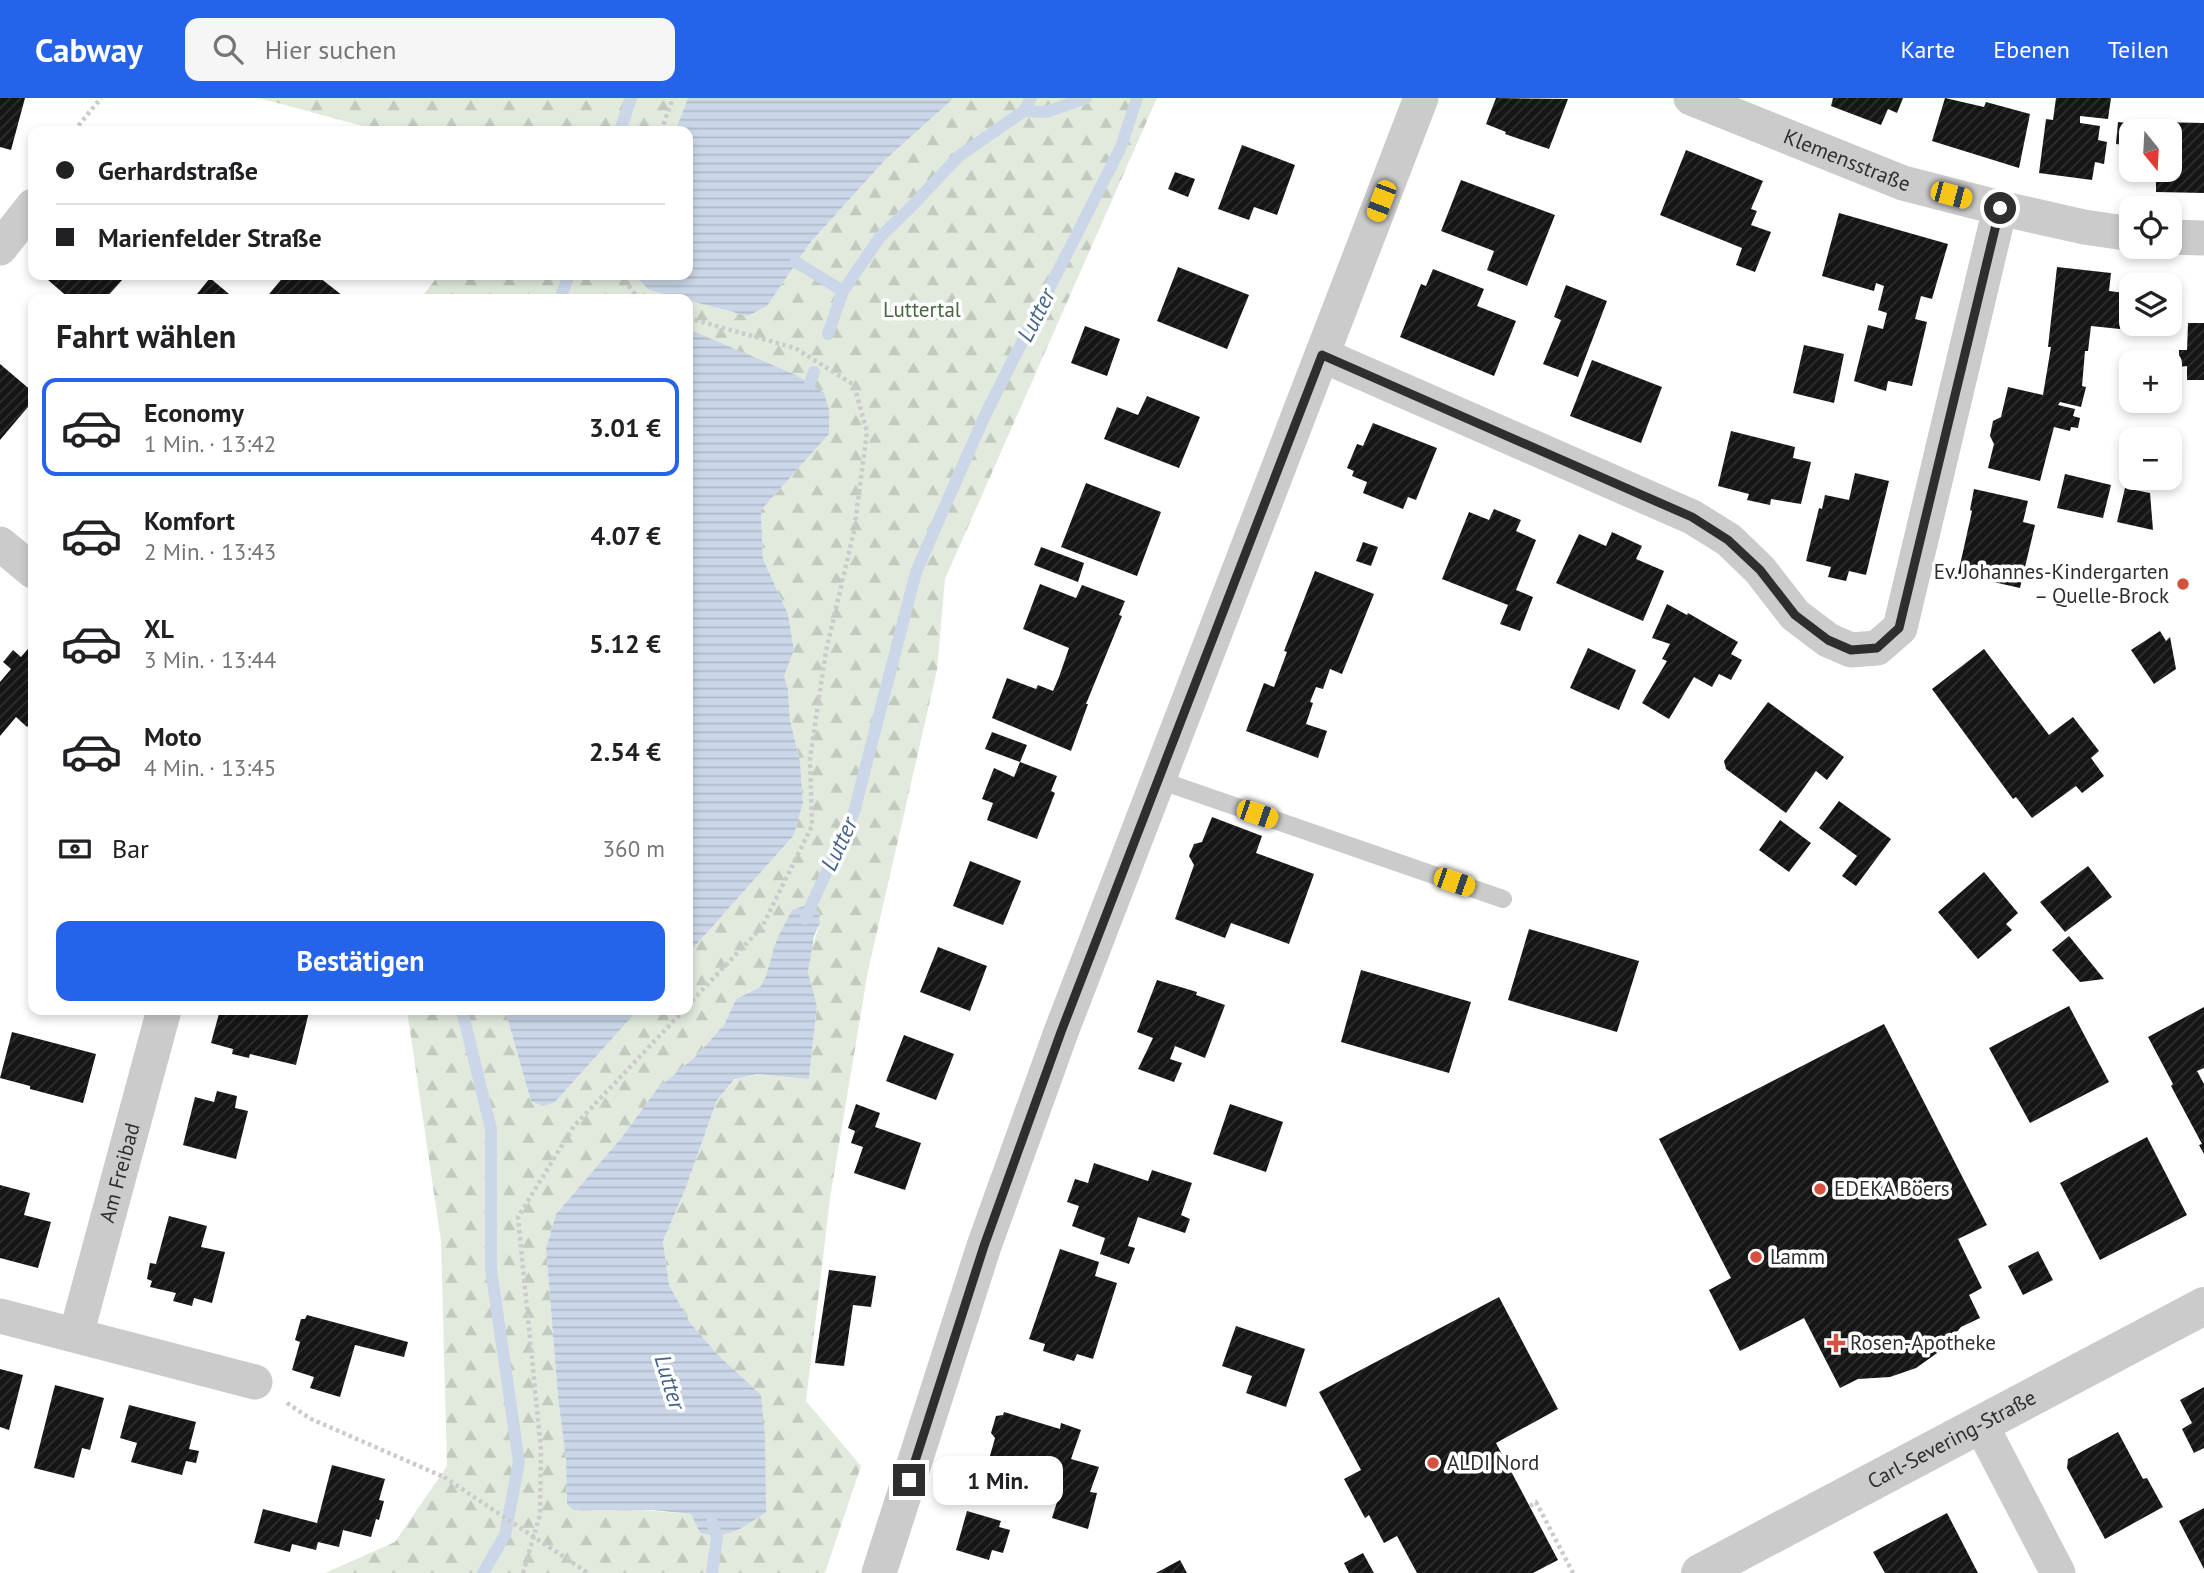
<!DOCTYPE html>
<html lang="de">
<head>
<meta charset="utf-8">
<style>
  body { margin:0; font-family:"PT Sans",sans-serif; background:#f6f6f6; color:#202124; height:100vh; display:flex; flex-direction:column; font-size:26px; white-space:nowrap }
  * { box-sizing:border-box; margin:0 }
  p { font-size:23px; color:#757577 }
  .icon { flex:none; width:38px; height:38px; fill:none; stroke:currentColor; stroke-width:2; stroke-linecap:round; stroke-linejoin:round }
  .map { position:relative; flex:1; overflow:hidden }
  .drawer { position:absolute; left:28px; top:196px; width:665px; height:721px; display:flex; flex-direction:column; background:#fff; border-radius:14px; box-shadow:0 4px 10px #0003 }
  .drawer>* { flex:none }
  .hud { position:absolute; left:28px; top:28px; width:665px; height:154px; border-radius:14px; box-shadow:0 4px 10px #0003; display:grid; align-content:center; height:154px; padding:0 28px; background:#fff }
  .needle { width:46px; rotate:162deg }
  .fabs { position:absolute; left:2119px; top:21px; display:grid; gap:14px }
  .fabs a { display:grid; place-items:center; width:63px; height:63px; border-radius:14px; background:#fff; box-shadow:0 4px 10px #0003; font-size:35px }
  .end { position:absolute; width:32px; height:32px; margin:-16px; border:9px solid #2e2e2e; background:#fff; box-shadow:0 0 0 4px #fff }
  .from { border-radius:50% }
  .bubble { position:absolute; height:49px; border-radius:14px; background:#fff; box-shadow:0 4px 10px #0003; font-size:23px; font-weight:600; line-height:49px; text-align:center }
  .car { position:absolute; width:21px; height:42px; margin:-21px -10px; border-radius:9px; box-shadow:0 0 5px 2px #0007; background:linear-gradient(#f5c518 24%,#345 0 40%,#f5c518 0 76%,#345 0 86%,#f5c518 0) }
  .hud b { display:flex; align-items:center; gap:24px; height:66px; font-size:26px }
  .hud b+b { border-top:2px solid #e0e0e0 }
  .hud i { width:18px; height:18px; background:#202124 }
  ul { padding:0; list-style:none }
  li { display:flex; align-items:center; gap:21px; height:98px; margin:0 14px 10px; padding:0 14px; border:4px solid transparent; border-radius:14px }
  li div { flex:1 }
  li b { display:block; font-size:26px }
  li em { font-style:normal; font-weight:600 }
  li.on { border-color:#2563eb }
  li>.icon { width:63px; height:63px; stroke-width:1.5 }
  h2 { padding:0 28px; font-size:32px; line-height:84px }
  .pay { display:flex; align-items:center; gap:18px; height:77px; padding:0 28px; font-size:26px }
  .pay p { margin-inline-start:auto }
  .button { display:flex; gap:14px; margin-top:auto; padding:14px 28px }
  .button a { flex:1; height:80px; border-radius:14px; background:#2563eb; color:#fff; font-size:28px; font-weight:600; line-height:80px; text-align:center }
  header { display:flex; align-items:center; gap:42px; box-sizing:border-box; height:98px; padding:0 35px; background:#2563eb; color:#fff }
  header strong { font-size:33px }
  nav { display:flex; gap:38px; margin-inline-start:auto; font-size:24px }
  .search { width:490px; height:63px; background:#f6f6f6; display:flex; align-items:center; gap:18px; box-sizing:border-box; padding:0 24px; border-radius:14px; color:#757577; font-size:26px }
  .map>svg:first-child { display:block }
</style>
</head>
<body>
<header>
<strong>Cabway</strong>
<div class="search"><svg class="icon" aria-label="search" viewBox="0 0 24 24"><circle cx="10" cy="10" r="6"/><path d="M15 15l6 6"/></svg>Hier suchen</div>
<nav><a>Karte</a><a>Ebenen</a><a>Teilen</a></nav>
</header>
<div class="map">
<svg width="2204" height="1475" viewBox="0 0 2204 1475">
  <defs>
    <pattern id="forest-firs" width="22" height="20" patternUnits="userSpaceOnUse" patternTransform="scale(1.75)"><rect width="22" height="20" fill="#e2eadd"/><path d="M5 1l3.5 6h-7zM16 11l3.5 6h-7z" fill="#c2c9be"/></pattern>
    <pattern id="water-rules" width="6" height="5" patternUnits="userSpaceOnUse" patternTransform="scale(1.75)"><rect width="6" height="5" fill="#cbd7e8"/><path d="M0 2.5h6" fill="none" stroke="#afb9c7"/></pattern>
    <pattern id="building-hatch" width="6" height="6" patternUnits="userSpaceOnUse" patternTransform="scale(1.75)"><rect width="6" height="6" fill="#151515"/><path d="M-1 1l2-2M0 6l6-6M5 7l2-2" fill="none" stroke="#2f2f2f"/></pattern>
  </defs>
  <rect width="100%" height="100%" fill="#fff"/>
  <path fill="url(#forest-firs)" fill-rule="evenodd" d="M259 0H688L675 33H381Z
    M954 0H1157L945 481 937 572 868 873 830 1100 806 1303 861 1368 825 1475H325L395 1444 447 1368 441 1143 407 912H505L531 1003 555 1004 638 912H688V856L794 737 803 705 800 663 790 622 788 591 783 578 794 552 788 516 763 461 761 412 829 336 691 231H688V202L748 218 767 208 810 145 885 62ZM820 825 810 855 808 874 817 908 809 981 757 976 736 981 717 1002 685 1092 663 1143 669 1187 690 1225 719 1258 700 1435 691 1416 567 1406 566 1363 558 1299 546 1150 556 1116 622 1039 657 991 696 958 724 927 736 901 760 889 766 878Z
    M439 177H634L649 192 685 201H420Z"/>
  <path fill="url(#water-rules)" d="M688 0H954L885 62 810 145 767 208 748 218 649 192 634 177H688V33H675Z
    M688 231 796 277 824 295 829 311V336L761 412 763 461 788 516 794 552 784 578 788 591 790 622 800 663 803 705 794 737 688 856Z
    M810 806 819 814 820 825 814 838 808 874 817 908 809 981 757 976 735 981 717 1002 685 1092 663 1143 669 1187 690 1225 719 1258 761 1297 765 1339 766 1414C743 1430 729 1441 700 1435L691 1416 652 1412H573L567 1406 566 1363 558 1299 546 1150 556 1116 622 1039 657 991 696 958 724 927 736 901 760 889 766 878 777 841 792 812Z
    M505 912H638L555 1004 543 1008 531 1003Z"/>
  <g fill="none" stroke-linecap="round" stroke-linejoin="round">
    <path stroke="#cbd7e8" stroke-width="12" d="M1024 13 1031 0
      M620 33 631 0
      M796 164 843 193
      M560 201 569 177
      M828 236 843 193 880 139 911 109 959 58 1024 13 1046 14 1086 0
      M810 285 814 274
      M805 821 854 714 916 474 986 315 1121 49 1137 0
      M462 912 491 1031V1171L519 1364 505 1437 483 1475
      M712 1475 717 1439 712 1424"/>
  </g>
  <path fill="url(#building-hatch)" d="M0 0H25L11 52 0 49Z
    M1496 0 1568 1 1549 51 1505 36 1506 34 1486 26Z
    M1833 0H1903L1897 15 1888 11 1881 27 1831 8Z
    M1945 0 1984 9 1986 4 2030 16 2019 70 1932 43Z
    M2056 0H2111L2108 21 2080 18V25L2100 28 2098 42 2107 44 2104 66 2095 64 2092 82 2039 75 2046 21 2053 22Z
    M2118 24 2137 26V33H2132V48L2116 46Z
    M2157 24 2204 25V95L2156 94V72H2170V33H2157Z
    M1242 47 1295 67 1277 117 1254 109 1249 122 1218 111Z
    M1686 52 1763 83 1751 111 1757 113 1751 127 1771 134 1755 174 1736 167 1742 150 1660 117Z
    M1175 74 1195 81 1188 99 1168 91Z
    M1461 82 1555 117 1527 188 1487 172 1494 153 1441 133Z
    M1839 115 1948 146 1932 201 1921 198 1915 221 1927 224 1912 288 1888 283 1886 293 1854 283 1868 227 1883 231 1887 215 1878 212 1884 188 1876 185 1874 193 1822 178Z
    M1178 169 1249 197 1227 251 1157 223Z
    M2057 169 2111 175 2109 193 2125 195 2120 231 2091 228 2088 253H2085L2082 288 2086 289 2081 309 2060 304 2058 307 2075 311 2073 318 2080 320 2078 330 2071 329 2070 333 2054 329 2040 383 1988 370 1994 346 1990 338 1993 323 2001 319 2008 289 2043 297 2051 249H2048Z
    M1433 171 1484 191 1477 208 1516 223 1494 278 1400 239 1421 186 1426 188Z
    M53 177H120L124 180 105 201H70L48 182Z
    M285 177H323L320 180 347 201H265Z
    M210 180 235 201H193Z
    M1566 187 1607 203 1578 279 1543 266 1561 222 1554 219Z
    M2188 225H2204V282H2187V268L2179 269V252H2187Z
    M1085 228 1120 241 1107 278 1071 265Z
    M1804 247 1844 256 1834 305 1793 295Z
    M1592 262 1662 289 1641 345 1570 318Z
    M0 266 33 294V303L0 342Z
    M1147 298 1200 319 1179 370 1104 341 1117 309 1138 317Z
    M1373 325 1437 350 1416 402 1408 399 1403 411 1363 395 1367 384 1352 378 1354 373 1347 370 1357 346 1363 348Z
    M1731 333 1795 349 1793 360 1811 364 1801 406 1771 401 1770 407 1747 402 1749 396 1718 388Z
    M1855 375 1889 383 1866 477 1849 473 1846 483 1828 479 1831 469 1806 463 1819 410 1822 411 1825 397 1849 402Z
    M2065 376 2111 387 2103 420 2057 410Z
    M1086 385 1161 414 1137 478 1061 449Z
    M2125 390 2150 395 2153 432 2117 424Z
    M1974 391 2028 403 2023 424 2035 427 2020 490 1958 476 1972 413 1970 412Z
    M1494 411 1521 422 1516 433 1536 442 1516 492 1533 499 1520 533 1500 526 1508 507 1442 481 1469 414 1489 422Z
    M1612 434 1642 448 1636 461 1664 473 1643 523 1556 485 1579 436 1606 448Z
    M1363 444 1378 449 1371 468 1356 463Z
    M1041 449 1084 465 1078 484 1034 467Z
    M1315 473 1374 496 1342 576 1330 571 1323 591 1316 589 1310 604 1313 605 1306 626 1327 633 1318 660 1246 633 1264 585 1274 589 1287 554 1284 553Z
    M1040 486 1076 500 1082 487 1125 503 1119 517 1122 518 1086 606H1088L1071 653 992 620 1007 580 1036 591 1038 587 1053 593 1059 579 1069 550 1023 531Z
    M1667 506 1687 517 1688 515 1738 544 1731 556 1742 562 1731 582 1719 576 1712 589 1694 579 1669 621 1642 605 1667 563 1662 561 1670 546 1652 540Z
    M2160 533 2166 543 2170 539 2176 571 2154 586 2131 552Z
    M33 545V622L27 629 16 619 0 638V584L11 571 3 564 13 552 21 559Z
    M1588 550 1636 572 1619 612 1570 590Z
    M1984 551 2049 637 2073 619 2099 653 2091 660 2104 678 2082 695 2076 688 2032 720 2016 699 2013 701 1932 591Z
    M1768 604 1844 659 1827 682 1816 673 1786 715 1726 671 1724 663Z
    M992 634 1027 647 1020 664 985 651Z
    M1020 664 1057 678 1051 693 1055 695 1037 741 987 722 993 705 982 701 994 670 1014 679Z
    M1839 703 1891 741 1856 788 1842 778 1857 758 1819 730Z
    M1212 719 1262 738 1256 755 1314 776 1289 846 1231 825 1225 840 1175 821 1194 767 1189 758 1194 746 1202 744Z
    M1780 722 1811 745 1789 774 1759 752Z
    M970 763 1021 783 1003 827 953 808Z
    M2088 768 2112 799 2065 834 2040 804Z
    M1984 774 2018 815 2006 826 2012 832 1978 861 1938 814Z
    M1529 831 1639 863 1617 934 1508 902Z
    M2069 838 2104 881 2080 884 2052 852Z
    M938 849 987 868 970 913 920 894Z
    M1361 872 1471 904 1449 975 1341 944Z
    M1157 882 1197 894 1196 897 1225 907 1205 960 1175 948 1170 961 1182 965 1174 984 1138 971 1153 940 1137 934Z
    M2069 908 2109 984 2030 1025 1989 950Z
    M2204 909V970L2197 973 2204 986V1056L2199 1047 2202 1046 2171 988 2173 986 2148 939Z
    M220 912H299L309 914 296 967 250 956 249 960 232 956 233 951 211 945Z
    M1884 926 1987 1127 1958 1141 1982 1190 1969 1197 1980 1220 1961 1229 1940 1253 1916 1270 1890 1279 1858 1281 1840 1290 1804 1220 1740 1253 1709 1192 1731 1180 1659 1041Z
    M12 934 96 956 83 1005 30 991V988L0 980Z
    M904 937 954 956 936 1002 886 983Z
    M217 993 237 998 235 1010 248 1013 236 1061 183 1047 195 999 214 1004Z
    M856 1006 880 1015 875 1029 921 1045 905 1092 854 1075 863 1049 851 1045 855 1033 848 1030Z
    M1230 1006 1283 1024 1266 1074 1213 1056Z
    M2147 1039 2187 1117 2100 1162 2060 1085Z
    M1094 1065 1148 1083 1152 1072 1192 1085 1181 1117 1190 1121 1185 1135 1138 1119 1128 1148 1135 1150 1129 1166 1100 1156 1105 1140 1072 1128 1079 1108 1067 1104 1075 1081 1088 1085Z
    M0 1087 30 1095 24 1117 51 1124 38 1170 0 1160Z
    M169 1118 207 1128 201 1149 225 1154 212 1205 194 1200 192 1208 173 1203 176 1195 150 1189 152 1183 147 1181 150 1165 156 1166Z
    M1060 1151 1099 1164 1095 1178 1117 1185 1093 1261 1077 1256 1074 1263 1043 1253 1045 1246 1029 1241Z
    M2038 1153 2053 1182 2023 1197 2008 1168Z
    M829 1172 876 1178 871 1209 853 1207 844 1268 815 1265Z
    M1499 1199 1558 1311 1496 1345 1558 1462 1533 1475H1417L1397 1438 1384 1445 1369 1417 1365 1420 1344 1381 1361 1372 1319 1294Z
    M307 1217 408 1244 404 1259 355 1247 340 1299 310 1290 314 1279 292 1272 300 1244 295 1242 301 1221H305Z
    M1236 1228 1305 1251 1286 1309 1246 1295 1252 1278 1222 1268Z
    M0 1271 23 1277 9 1332 0 1329Z
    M55 1287 104 1300 90 1352 82 1350 74 1380 34 1370Z
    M2204 1289V1350L2194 1355 2182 1331 2192 1325 2180 1302Z
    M129 1307 196 1324 189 1351 199 1353 196 1365 186 1363 182 1377 131 1364 137 1345 120 1340Z
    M1004 1314 1060 1331 1061 1325 1081 1332 1071 1361 1099 1369 1090 1394 1097 1395 1088 1431 1052 1420 1062 1388 1025 1376 1021 1390 1003 1385 1007 1371 988 1365 995 1340 991 1335 996 1318 1003 1317Z
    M2118 1334 2143 1381 2147 1380 2163 1409 2105 1441 2067 1370 2068 1361Z
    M332 1367 385 1381 379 1402 384 1403 379 1422 376 1421 371 1439 343 1432 339 1449 318 1444 316 1452 292 1446 290 1454 254 1445 263 1411 317 1425Z
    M2204 1410V1471L2179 1423Z
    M967 1413 1001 1423 999 1429 1010 1432 1003 1455 992 1452 989 1462 956 1452Z
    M1947 1415 1978 1475H1885L1873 1454Z
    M1363 1455 1374 1475H1349L1344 1465Z
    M1180 1462 1187 1475H1156Z"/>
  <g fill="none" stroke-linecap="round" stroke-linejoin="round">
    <path stroke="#cbcbcb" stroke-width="4.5" stroke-dasharray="3.5 3.5" stroke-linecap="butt" d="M74 33 101 0
      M661 33 673 0
      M620 177 639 201
      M688 220 795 250 854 287 867 334 854 433 826 553 810 660 812 728 762 829 688 907
      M287 1305 311 1321 444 1379
      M1530 1408 1536 1404 1573 1475
      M523 1475 540 1417 541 1352 518 1119 574 1028 684 912"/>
    <path stroke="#cbcbcb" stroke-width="18" d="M1159 682 1503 801"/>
    <g stroke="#cbcbcb" stroke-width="35">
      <path id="s1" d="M1691 0 1903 85 2000 110 2084 129 2132 136"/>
      <path d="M2170 139 2204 140"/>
      <path d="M0 150 33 108"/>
      <path d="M1322 257 1692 419 1729 442 1760 472 1795 517 1828 542 1851 552 1877 550 1900 530 2000 110"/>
      <path d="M0 446 33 473"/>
      <path d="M0 1218 255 1284"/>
      <path id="s2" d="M76 1237 164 912"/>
      <path d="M1980 1325 2058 1475"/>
      <path d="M879 1475 984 1148 1061 934 1421 0"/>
    </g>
    <path stroke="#cbcbcb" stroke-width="38" id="s3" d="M1700 1475 2204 1208"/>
    <path stroke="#cbcbcb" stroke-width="4.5" stroke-dasharray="3.5 3.5" stroke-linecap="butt" d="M444 1379 588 1475"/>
  </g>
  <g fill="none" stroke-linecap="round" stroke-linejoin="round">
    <path stroke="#2e2e2e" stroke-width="9" d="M909 1382 984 1148 1061 934 1322 257 1692 419 1728 442 1760 472 1795 517 1828 542 1851 552 1877 550 1899 530 2000 110"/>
  </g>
  <g fill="#d55240" stroke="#fff" stroke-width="2.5">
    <circle cx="2183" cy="486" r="7"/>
    <circle cx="1820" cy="1091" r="7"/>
    <circle cx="1756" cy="1159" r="7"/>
    <path d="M1832.5 1234.5h7v7h7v7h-7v7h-7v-7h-7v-7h7z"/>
    <circle cx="1433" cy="1365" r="7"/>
  </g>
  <g text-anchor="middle" stroke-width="7" stroke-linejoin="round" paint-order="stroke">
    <g font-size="21" fill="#2e2e2e" stroke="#fff">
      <text dy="7" stroke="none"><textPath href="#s1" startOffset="168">Klemensstraße</textPath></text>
      <text dy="7" stroke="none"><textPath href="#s2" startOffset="168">Am Freibad</textPath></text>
      <text dy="7" stroke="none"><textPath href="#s3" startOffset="285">Carl-Severing-Straße</textPath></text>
    </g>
    <g font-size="21" fill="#4a6640" stroke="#fff">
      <text x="922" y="219">Luttertal</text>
    </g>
    <g font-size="21" fill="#2e2e2e" stroke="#fff" text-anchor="start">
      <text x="2169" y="481" text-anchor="end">Ev. Johannes-Kindergarten<tspan x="2169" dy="24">– Quelle-Brock</tspan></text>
      <text x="1834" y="1098">EDEKA Böers</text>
      <text x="1770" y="1166">Lamm</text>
      <text x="1850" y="1252">Rosen-Apotheke</text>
      <text x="1447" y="1372">ALDI Nord</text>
    </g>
    <g font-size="23" font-style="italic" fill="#446189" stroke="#fff">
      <text transform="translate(1036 217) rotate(-63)" y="8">Lutter</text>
      <text transform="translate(839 746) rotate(-65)" y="8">Lutter</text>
      <text transform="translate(670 1284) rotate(73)" y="8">Lutter</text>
    </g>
  </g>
</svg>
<div class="fabs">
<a><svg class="needle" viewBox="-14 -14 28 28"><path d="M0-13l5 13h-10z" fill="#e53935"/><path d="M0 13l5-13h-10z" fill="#757577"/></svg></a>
<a><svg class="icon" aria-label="locate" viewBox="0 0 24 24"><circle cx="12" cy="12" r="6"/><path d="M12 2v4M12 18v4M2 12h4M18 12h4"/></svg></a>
<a><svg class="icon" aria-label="layers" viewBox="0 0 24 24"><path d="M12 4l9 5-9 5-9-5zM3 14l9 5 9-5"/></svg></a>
<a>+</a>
<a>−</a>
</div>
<i class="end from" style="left:2000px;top:110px"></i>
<i class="end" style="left:909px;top:1382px"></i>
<div class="bubble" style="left:933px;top:1358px;width:130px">1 Min.</div>
<i class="car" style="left:1951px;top:97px;rotate:105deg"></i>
<i class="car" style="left:1381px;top:103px;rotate:201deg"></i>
<i class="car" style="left:1257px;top:716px;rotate:109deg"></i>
<i class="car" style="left:1454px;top:784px;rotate:109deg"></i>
<div class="hud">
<b><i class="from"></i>Gerhardstraße</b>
<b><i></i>Marienfelder Straße</b>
</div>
<section class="drawer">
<h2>Fahrt wählen</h2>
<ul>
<li class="on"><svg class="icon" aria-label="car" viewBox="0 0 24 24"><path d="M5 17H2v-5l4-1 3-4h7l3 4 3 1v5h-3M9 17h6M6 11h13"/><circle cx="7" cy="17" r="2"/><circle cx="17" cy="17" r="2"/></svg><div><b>Economy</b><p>1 Min. · 13:42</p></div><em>3.01 €</em></li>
<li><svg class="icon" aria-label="car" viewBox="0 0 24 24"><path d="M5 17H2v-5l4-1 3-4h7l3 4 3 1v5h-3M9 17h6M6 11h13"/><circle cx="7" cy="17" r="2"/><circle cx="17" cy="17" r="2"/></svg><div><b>Komfort</b><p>2 Min. · 13:43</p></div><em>4.07 €</em></li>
<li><svg class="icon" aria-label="car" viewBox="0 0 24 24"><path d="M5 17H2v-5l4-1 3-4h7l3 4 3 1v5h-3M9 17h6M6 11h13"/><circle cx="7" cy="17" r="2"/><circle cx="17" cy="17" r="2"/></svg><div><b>XL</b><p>3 Min. · 13:44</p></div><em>5.12 €</em></li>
<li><svg class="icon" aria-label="car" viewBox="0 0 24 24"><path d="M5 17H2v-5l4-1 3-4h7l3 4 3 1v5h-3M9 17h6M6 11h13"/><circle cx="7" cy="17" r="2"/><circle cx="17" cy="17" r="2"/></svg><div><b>Moto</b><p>4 Min. · 13:45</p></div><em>2.54 €</em></li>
</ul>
<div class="pay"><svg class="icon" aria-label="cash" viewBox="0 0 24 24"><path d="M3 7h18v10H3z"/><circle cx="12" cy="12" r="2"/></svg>Bar<p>360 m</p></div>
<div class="button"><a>Bestätigen</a></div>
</section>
</div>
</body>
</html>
